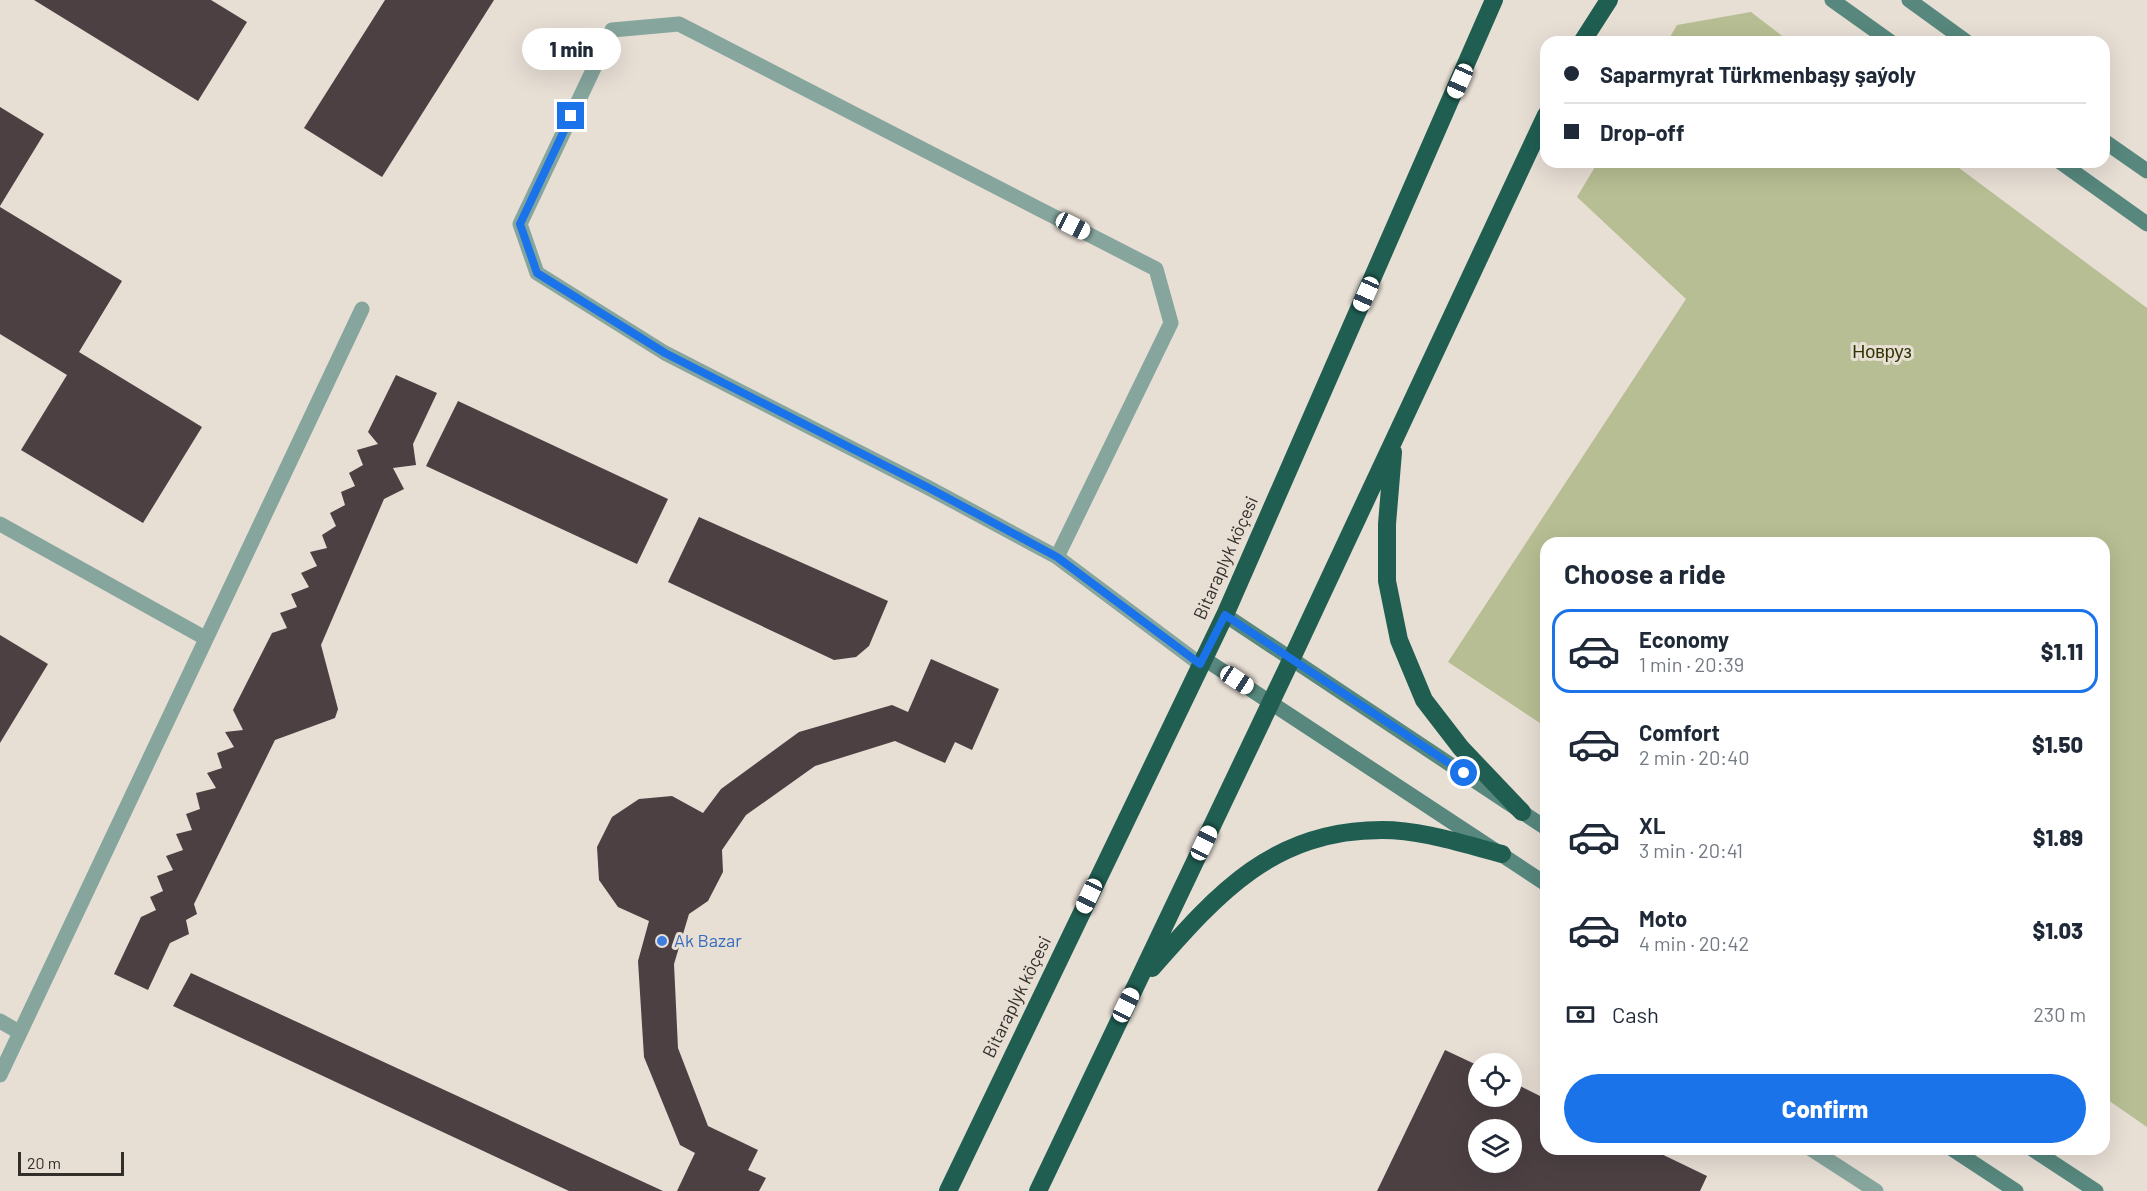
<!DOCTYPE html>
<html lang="en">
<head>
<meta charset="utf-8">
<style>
  body { margin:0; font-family:Barlow,sans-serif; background:#f6f6f7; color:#1f2937; height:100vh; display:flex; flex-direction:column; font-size:22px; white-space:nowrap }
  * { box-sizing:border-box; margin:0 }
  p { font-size:20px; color:#747a83 }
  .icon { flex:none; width:33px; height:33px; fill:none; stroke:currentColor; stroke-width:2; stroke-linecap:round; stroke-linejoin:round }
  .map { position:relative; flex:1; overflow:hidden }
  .drawer { position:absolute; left:1540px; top:537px; width:570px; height:618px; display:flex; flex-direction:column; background:#fff; border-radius:18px; box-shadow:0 6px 24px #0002 }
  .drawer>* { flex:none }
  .banner { position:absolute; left:1540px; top:36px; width:570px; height:132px; border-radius:18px; box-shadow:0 6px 24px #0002; display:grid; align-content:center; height:132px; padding:0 24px; background:#fff }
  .controls { position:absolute; left:1468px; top:1053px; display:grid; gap:12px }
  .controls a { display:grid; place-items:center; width:54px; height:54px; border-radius:50%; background:#fff; box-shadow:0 6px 24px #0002; font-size:30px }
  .scale { position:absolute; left:18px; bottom:15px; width:106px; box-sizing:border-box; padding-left:6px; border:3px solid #322f2b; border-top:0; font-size:16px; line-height:21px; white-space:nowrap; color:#322f2b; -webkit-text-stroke:4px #e7ded4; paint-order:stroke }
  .end { position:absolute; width:27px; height:27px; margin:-14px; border:8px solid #1a73e8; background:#fff; box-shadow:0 0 0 3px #fff }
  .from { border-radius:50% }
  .bubble { position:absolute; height:42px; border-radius:21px; background:#fff; box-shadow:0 6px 24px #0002; font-size:20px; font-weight:800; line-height:42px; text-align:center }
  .car { position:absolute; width:18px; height:36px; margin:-18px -9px; border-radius:8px; box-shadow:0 0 4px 2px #0007; background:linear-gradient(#fff 24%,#345 0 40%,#fff 0 76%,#345 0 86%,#fff 0) }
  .banner b { display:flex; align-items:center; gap:21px; height:57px; font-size:22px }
  .banner b+b { border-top:2px solid #e0e1e3 }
  .banner i { width:15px; height:15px; background:#1f2937 }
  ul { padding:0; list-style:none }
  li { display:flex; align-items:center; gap:18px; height:84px; margin:0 12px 9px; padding:0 12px; border:3px solid transparent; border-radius:18px }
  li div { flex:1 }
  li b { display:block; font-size:22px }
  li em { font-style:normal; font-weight:800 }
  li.on { border-color:#1a73e8 }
  li>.icon { width:54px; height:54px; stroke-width:1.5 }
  h2 { padding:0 24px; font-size:27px; line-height:72px }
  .pay { display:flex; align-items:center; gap:15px; height:66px; padding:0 24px; font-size:22px }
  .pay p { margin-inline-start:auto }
  .cta { display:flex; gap:12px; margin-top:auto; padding:12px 24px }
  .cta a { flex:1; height:69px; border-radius:36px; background:#1a73e8; color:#fff; font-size:24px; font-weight:800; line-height:69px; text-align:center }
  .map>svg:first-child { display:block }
</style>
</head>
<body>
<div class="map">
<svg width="2147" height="1191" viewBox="0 0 2147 1191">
  <rect width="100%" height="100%" fill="#e7ded4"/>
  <path fill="#b7be93" d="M1751 12 1790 42H1667L1677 25Z
    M1598 162H1951L2147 308V1127L2105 1098 2104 543H1546V727L1448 662 1686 299 1577 197Z"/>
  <path fill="#4c4043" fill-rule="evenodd" d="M34 0H211L247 22 198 101Z
    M385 0H494L382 177 304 128Z
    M0 107 44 134 0 206Z
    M0 207 122 281 79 352 202 427 143 523 21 450 67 375 0 334Z
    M396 375 437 393 413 444 416 465 393 468 404 489 384 499 321 645 338 709 335 718 275 740 194 904 197 914 186 920 189 934 170 943 148 990 114 974 141 917 156 910 150 897 163 891 157 876 173 870 166 856 183 850 176 834 192 830 186 814 200 809 196 793 216 788 207 773 222 768 217 753 234 747 225 732 243 730 233 710 272 633 287 628 280 613 297 607 291 594 309 587 301 573 317 566 310 552 327 548 322 535 336 526 330 513 345 505 341 492 355 486 349 473 363 465 357 450 378 444 368 432Z
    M458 401 668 499 637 564 426 466Z
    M699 517 888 601 869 646 856 657 834 660 668 582Z
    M0 635 48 664 0 743Z
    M931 659 999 689 972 750 955 742 945 763 895 741 815 766 746 815 722 850 723 872 708 901 689 914 674 964 678 1048 708 1126 758 1150 748 1170 766 1178 759 1191H677L695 1153 680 1145 644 1057 638 961 649 921 618 907 599 880 597 847 612 817 639 799 672 796 703 813 721 789 799 732 892 705 908 712Z
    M191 973 663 1191H569L173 1006Z
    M1445 1050 1479 1066V1096H1512V1082L1546 1099V1149H1651L1707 1176 1700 1191H1377ZM1479 1130H1512V1162H1479Z"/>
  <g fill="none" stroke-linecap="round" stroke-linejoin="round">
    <path stroke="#85a59d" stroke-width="15" d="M0 524 205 638
      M1057 557 1171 323 1156 269 679 24 612 30 520 224 537 273 665 353 929 488 1057 557 1200 664
      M0 1021 19 1032
      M0 1075 362 309"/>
    <path stroke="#85a59d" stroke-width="15" d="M1811 1149 1876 1191"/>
    <path stroke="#57877d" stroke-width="15" d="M1832 0 1891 42
      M1909 0 1967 42
      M2104 141 2147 171
      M2060 162 2147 224
      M1225 615 1546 828
      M1203 658 1546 884
      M1952 1149 2016 1191
      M2032 1149 2096 1191"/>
    <path stroke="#205e52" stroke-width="18" d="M1582 42 1609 0
      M1393 452 1387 524V581L1399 640 1424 700 1461 748 1522 812
      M1152 968C1218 893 1273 830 1382 830 1422 830 1463 844 1502 854
      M948 1191 1225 615 1494 0
      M1038 1191 1292 658 1546 115"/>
  </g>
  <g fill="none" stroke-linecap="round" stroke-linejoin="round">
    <path stroke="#1a73e8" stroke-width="8" d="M571 116 520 224 537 273 665 353 929 488 1057 557 1200 664 1225 615 1464 773"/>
  </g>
  <circle fill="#3f7fe0" stroke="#e7ded4" stroke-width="2" cx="662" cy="941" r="6"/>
  <g text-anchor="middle" stroke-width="6" stroke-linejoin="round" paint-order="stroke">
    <g font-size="18" fill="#2f3403" stroke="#e7ded4">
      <text x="1882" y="358">Новруз</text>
    </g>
    <g font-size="18" fill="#322f2b" stroke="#e7ded4">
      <text transform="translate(1226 558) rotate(-66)" y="6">Bitaraplyk köçesi</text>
      <text transform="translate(1017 997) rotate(-64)" y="6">Bitaraplyk köçesi</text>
    </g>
    <g font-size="18" fill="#366cbe" stroke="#e7ded4" text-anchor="start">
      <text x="674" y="947">Ak Bazar</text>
    </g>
  </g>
</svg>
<div class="controls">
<a><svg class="icon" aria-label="locate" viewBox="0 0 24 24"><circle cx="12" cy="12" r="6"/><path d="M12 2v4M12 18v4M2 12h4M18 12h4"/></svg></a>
<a><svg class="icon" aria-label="layers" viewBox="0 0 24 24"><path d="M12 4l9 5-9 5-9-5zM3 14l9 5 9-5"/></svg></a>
</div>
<div class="scale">20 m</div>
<i class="end from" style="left:1464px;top:773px"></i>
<i class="end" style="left:571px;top:116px"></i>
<div class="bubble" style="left:522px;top:28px;width:99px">1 min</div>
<i class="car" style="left:1460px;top:81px;rotate:204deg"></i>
<i class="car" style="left:1073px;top:226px;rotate:117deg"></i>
<i class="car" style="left:1366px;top:294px;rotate:204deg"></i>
<i class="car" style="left:1237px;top:680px;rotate:123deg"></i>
<i class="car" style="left:1204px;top:843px;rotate:26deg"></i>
<i class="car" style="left:1089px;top:896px;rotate:205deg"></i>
<i class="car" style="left:1126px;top:1005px;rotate:26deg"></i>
<div class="banner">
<b><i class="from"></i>Saparmyrat Türkmenbaşy şaýoly</b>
<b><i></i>Drop-off</b>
</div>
<section class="drawer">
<h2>Choose a ride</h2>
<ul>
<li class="on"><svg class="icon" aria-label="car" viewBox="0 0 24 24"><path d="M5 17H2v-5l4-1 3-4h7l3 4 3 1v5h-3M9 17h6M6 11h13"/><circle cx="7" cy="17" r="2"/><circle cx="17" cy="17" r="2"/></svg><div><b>Economy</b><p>1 min · 20:39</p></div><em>$1.11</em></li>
<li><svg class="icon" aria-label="car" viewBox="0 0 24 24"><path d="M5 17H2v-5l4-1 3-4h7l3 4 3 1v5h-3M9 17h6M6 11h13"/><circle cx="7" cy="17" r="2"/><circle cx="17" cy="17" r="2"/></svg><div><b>Comfort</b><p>2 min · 20:40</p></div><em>$1.50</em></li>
<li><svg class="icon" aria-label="car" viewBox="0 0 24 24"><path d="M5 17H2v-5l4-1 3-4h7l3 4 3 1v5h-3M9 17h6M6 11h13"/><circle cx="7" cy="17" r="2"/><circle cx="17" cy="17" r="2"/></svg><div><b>XL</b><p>3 min · 20:41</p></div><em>$1.89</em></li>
<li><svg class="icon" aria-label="car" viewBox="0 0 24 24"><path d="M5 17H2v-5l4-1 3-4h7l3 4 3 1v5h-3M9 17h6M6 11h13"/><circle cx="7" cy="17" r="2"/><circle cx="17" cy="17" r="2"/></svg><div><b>Moto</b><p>4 min · 20:42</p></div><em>$1.03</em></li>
</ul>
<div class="pay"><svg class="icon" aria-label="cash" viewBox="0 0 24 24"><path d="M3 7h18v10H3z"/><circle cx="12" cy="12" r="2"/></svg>Cash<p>230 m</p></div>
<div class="cta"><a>Confirm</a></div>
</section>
</div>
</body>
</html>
